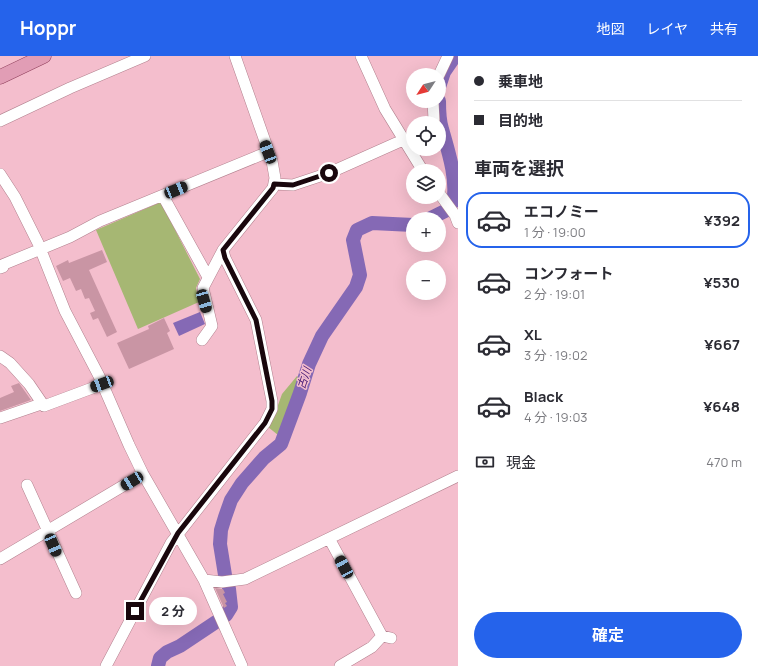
<!DOCTYPE html>
<html lang="ja">
<head>
<meta charset="utf-8">
<style>
  body { margin:0; font-family:Manrope,"Noto Sans JP",sans-serif; background:#f2f2f3; color:#2b2b33; height:100vh; display:flex; flex-direction:column; font-size:15px; white-space:nowrap }
  * { box-sizing:border-box; margin:0 }
  p { font-size:13px; color:#7c7c81 }
  .icon { flex:none; width:22px; height:22px; fill:none; stroke:currentColor; stroke-width:2; stroke-linecap:round; stroke-linejoin:round }
  .map { position:relative; flex:1; overflow:hidden }
  .sheet { display:flex; flex-direction:column; background:#fff; width:300px }
  .sheet>* { flex:none }
  .hud { display:grid; align-content:center; height:88px; padding:0 16px; background:#fff }
  .needle { width:26px; rotate:234deg }
  .tools { position:absolute; left:406px; top:12px; display:grid; gap:8px }
  .tools a { display:grid; place-items:center; width:40px; height:40px; border-radius:50%; background:#fff; box-shadow:0 4px 16px #0002; font-size:20px }
  .end { position:absolute; width:18px; height:18px; margin:-9px; border:5px solid #19070d; background:#fff; box-shadow:0 0 0 2px #fff }
  .from { border-radius:50% }
  .bubble { position:absolute; height:28px; border-radius:14px; background:#fff; box-shadow:0 4px 16px #0002; font-size:13px; font-weight:700; line-height:28px; text-align:center }
  .car { position:absolute; width:12px; height:24px; margin:-12px -6px; border-radius:5px; box-shadow:0 0 3px 1px #0007; background:linear-gradient(#222 24%,#8ab4d8 0 40%,#222 0 76%,#8ab4d8 0 86%,#222 0) }
  .hud b { display:flex; align-items:center; gap:14px; height:38px; font-size:15px }
  .hud b+b { border-top:1px solid #e1e1e2 }
  .hud i { width:10px; height:10px; background:#2b2b33 }
  ul { padding:0; list-style:none }
  li { display:flex; align-items:center; gap:12px; height:56px; margin:0 8px 6px; padding:0 8px; border:2px solid transparent; border-radius:16px }
  li div { flex:1 }
  li b { display:block; font-size:15px }
  li em { font-style:normal; font-weight:700 }
  li.selected { border-color:#2563eb }
  li>.icon { width:36px; height:36px; stroke-width:1.5 }
  h2 { padding:0 16px; font-size:18px; line-height:48px }
  .pay { display:flex; align-items:center; gap:10px; height:44px; padding:0 16px; font-size:15px }
  .pay p { margin-inline-start:auto }
  .button { display:flex; gap:8px; margin-top:auto; padding:8px 16px }
  .button a { flex:1; height:46px; border-radius:24px; background:#2563eb; color:#fff; font-size:16px; font-weight:700; line-height:46px; text-align:center }
  header { display:flex; align-items:center; gap:24px; box-sizing:border-box; height:56px; padding:0 20px; background:#2563eb; color:#fff }
  header strong { font-size:19px }
  nav { display:flex; gap:22px; margin-inline-start:auto; font-size:14px }
  main { display:flex; flex:1; min-height:0 }
  .map>svg:first-child { display:block }
</style>
</head>
<body>
<header>
<strong>Hoppr</strong>
<nav><a>地図</a><a>レイヤ</a><a>共有</a></nav>
</header>
<main>
<div class="map">
<svg width="458" height="610" viewBox="0 0 458 610">
  <rect width="100%" height="100%" fill="#f4becd"/>
  <path fill="#a6b773" d="M161 146 200 223 196 232 199 246 138 273 96 174Z
    M297 320 300 323 281 380 278 384V379L268 371 273 363 282 338Z"/>
  <path fill="#8569b5" d="M200 256 205 268 179 280 173 267Z"/>
  <g fill="none" stroke-linecap="round" stroke-linejoin="round">
    <path stroke="#8569b5" stroke-width="14" d="M439 31 444 16 455 0
      M439 45C439 54 439 64 442 73 448 94 458 125 453 146
      M429 163 445 155
      M225 519 220 488 221 474 225 461 231 444 242 427 264 402 281 388 300 337 309 308 322 280 356 231 360 219 353 184 357 174 372 167 413 169
      M226 559 231 551 229 533
      M158 610 160 602 167 596 180 590 216 566"/>
  </g>
  <path fill="#c995a4" d="M102 194 107 206 89 214 117 276 107 281 98 262 93 264 90 257 95 255 89 242 85 243 81 233 76 235 70 222 63 225 56 210 68 204 69 207Z
    M164 262 170 275 167 277 174 293 129 313 117 287 149 273 148 270Z
    M19 327 31 344 0 355V342L14 336 11 330Z
    M215 532 223 533 225 537 223 538 227 546 225 547 227 550 224 552Z"/>
  <g fill="none" stroke-linecap="round" stroke-linejoin="round">
    <g stroke="#b2808e" stroke-width="12">
      <path id="minor" d="M361 0 385 53 423 115
        M439 19 448 0
        M0 65 70 32 145 0
        M432 67 434 64 433 45
        M0 118 15 141 38 187 65 255 99 320 129 389 143 418 204 524 242 610
        M274 128 293 129 329 117 403 84 413 85
        M439 137 455 159 458 167
        M163 140 208 221
        M0 212 3 211 2 209 70 181 100 165 268 96
        M202 284 212 270 203 232 223 194
        M0 300 10 307 29 328 44 350 103 328
        M0 362 41 348
        M27 429 76 537
        M330 484 382 580 391 582
        M0 503 143 418
        M204 524 222 526 245 523 458 420
        M106 610 171 487 265 367 272 353V345L256 264 225 202 223 194 273 132 275 122 272 105 235 0
        M340 610 372 591 382 580"/>
    </g>
    <g stroke="#8e3e5a" stroke-width="15">
      <path id="major" d="M0 21 44 0"/>
    </g>
    <use href="#minor" stroke="#fff" stroke-width="11"/>
    <use href="#major" stroke="#e19db5" stroke-width="14"/>
  </g>
  <g fill="none" stroke-linecap="round" stroke-linejoin="round">
    <path stroke="#19070d" stroke-width="5" d="M135 555 178 477 265 367 272 353V345L256 264 225 202 223 194 273 132 274 128 293 129 329 117"/>
  </g>
  <g text-anchor="middle" stroke-width="3" stroke-linejoin="round" paint-order="stroke">
    <g font-size="11" font-style="italic" fill="#441875" stroke="#f4becd">
      <text transform="translate(304 322) rotate(-71)" y="4">古川</text>
    </g>
  </g>
</svg>
<div class="tools">
<a><svg class="needle" viewBox="-14 -14 28 28"><path d="M0-13l5 13h-10z" fill="#e53935"/><path d="M0 13l5-13h-10z" fill="#7c7c81"/></svg></a>
<a><svg class="icon" aria-label="locate" viewBox="0 0 24 24"><circle cx="12" cy="12" r="6"/><path d="M12 2v4M12 18v4M2 12h4M18 12h4"/></svg></a>
<a><svg class="icon" aria-label="layers" viewBox="0 0 24 24"><path d="M12 4l9 5-9 5-9-5zM3 14l9 5 9-5"/></svg></a>
<a>+</a>
<a>−</a>
</div>
<i class="end from" style="left:329px;top:117px"></i>
<i class="end" style="left:135px;top:555px"></i>
<div class="bubble" style="left:149px;top:541px;width:48px">2 分</div>
<i class="car" style="left:268px;top:96px;rotate:339deg"></i>
<i class="car" style="left:176px;top:134px;rotate:68deg"></i>
<i class="car" style="left:204px;top:245px;rotate:164deg"></i>
<i class="car" style="left:102px;top:328px;rotate:250deg"></i>
<i class="car" style="left:132px;top:425px;rotate:239deg"></i>
<i class="car" style="left:53px;top:489px;rotate:157deg"></i>
<i class="car" style="left:344px;top:511px;rotate:332deg"></i>
</div>
<section class="sheet">
<div class="hud">
<b><i class="from"></i>乗車地</b>
<b><i></i>目的地</b>
</div>
<h2>車両を選択</h2>
<ul>
<li class="selected"><svg class="icon" aria-label="car" viewBox="0 0 24 24"><path d="M5 17H2v-5l4-1 3-4h7l3 4 3 1v5h-3M9 17h6M6 11h13"/><circle cx="7" cy="17" r="2"/><circle cx="17" cy="17" r="2"/></svg><div><b>エコノミー</b><p>1 分 · 19:00</p></div><em>¥392</em></li>
<li><svg class="icon" aria-label="car" viewBox="0 0 24 24"><path d="M5 17H2v-5l4-1 3-4h7l3 4 3 1v5h-3M9 17h6M6 11h13"/><circle cx="7" cy="17" r="2"/><circle cx="17" cy="17" r="2"/></svg><div><b>コンフォート</b><p>2 分 · 19:01</p></div><em>¥530</em></li>
<li><svg class="icon" aria-label="car" viewBox="0 0 24 24"><path d="M5 17H2v-5l4-1 3-4h7l3 4 3 1v5h-3M9 17h6M6 11h13"/><circle cx="7" cy="17" r="2"/><circle cx="17" cy="17" r="2"/></svg><div><b>XL</b><p>3 分 · 19:02</p></div><em>¥667</em></li>
<li><svg class="icon" aria-label="car" viewBox="0 0 24 24"><path d="M5 17H2v-5l4-1 3-4h7l3 4 3 1v5h-3M9 17h6M6 11h13"/><circle cx="7" cy="17" r="2"/><circle cx="17" cy="17" r="2"/></svg><div><b>Black</b><p>4 分 · 19:03</p></div><em>¥648</em></li>
</ul>
<div class="pay"><svg class="icon" aria-label="cash" viewBox="0 0 24 24"><path d="M3 7h18v10H3z"/><circle cx="12" cy="12" r="2"/></svg>現金<p>470 m</p></div>
<div class="button"><a>確定</a></div>
</section>
</main>
</body>
</html>
